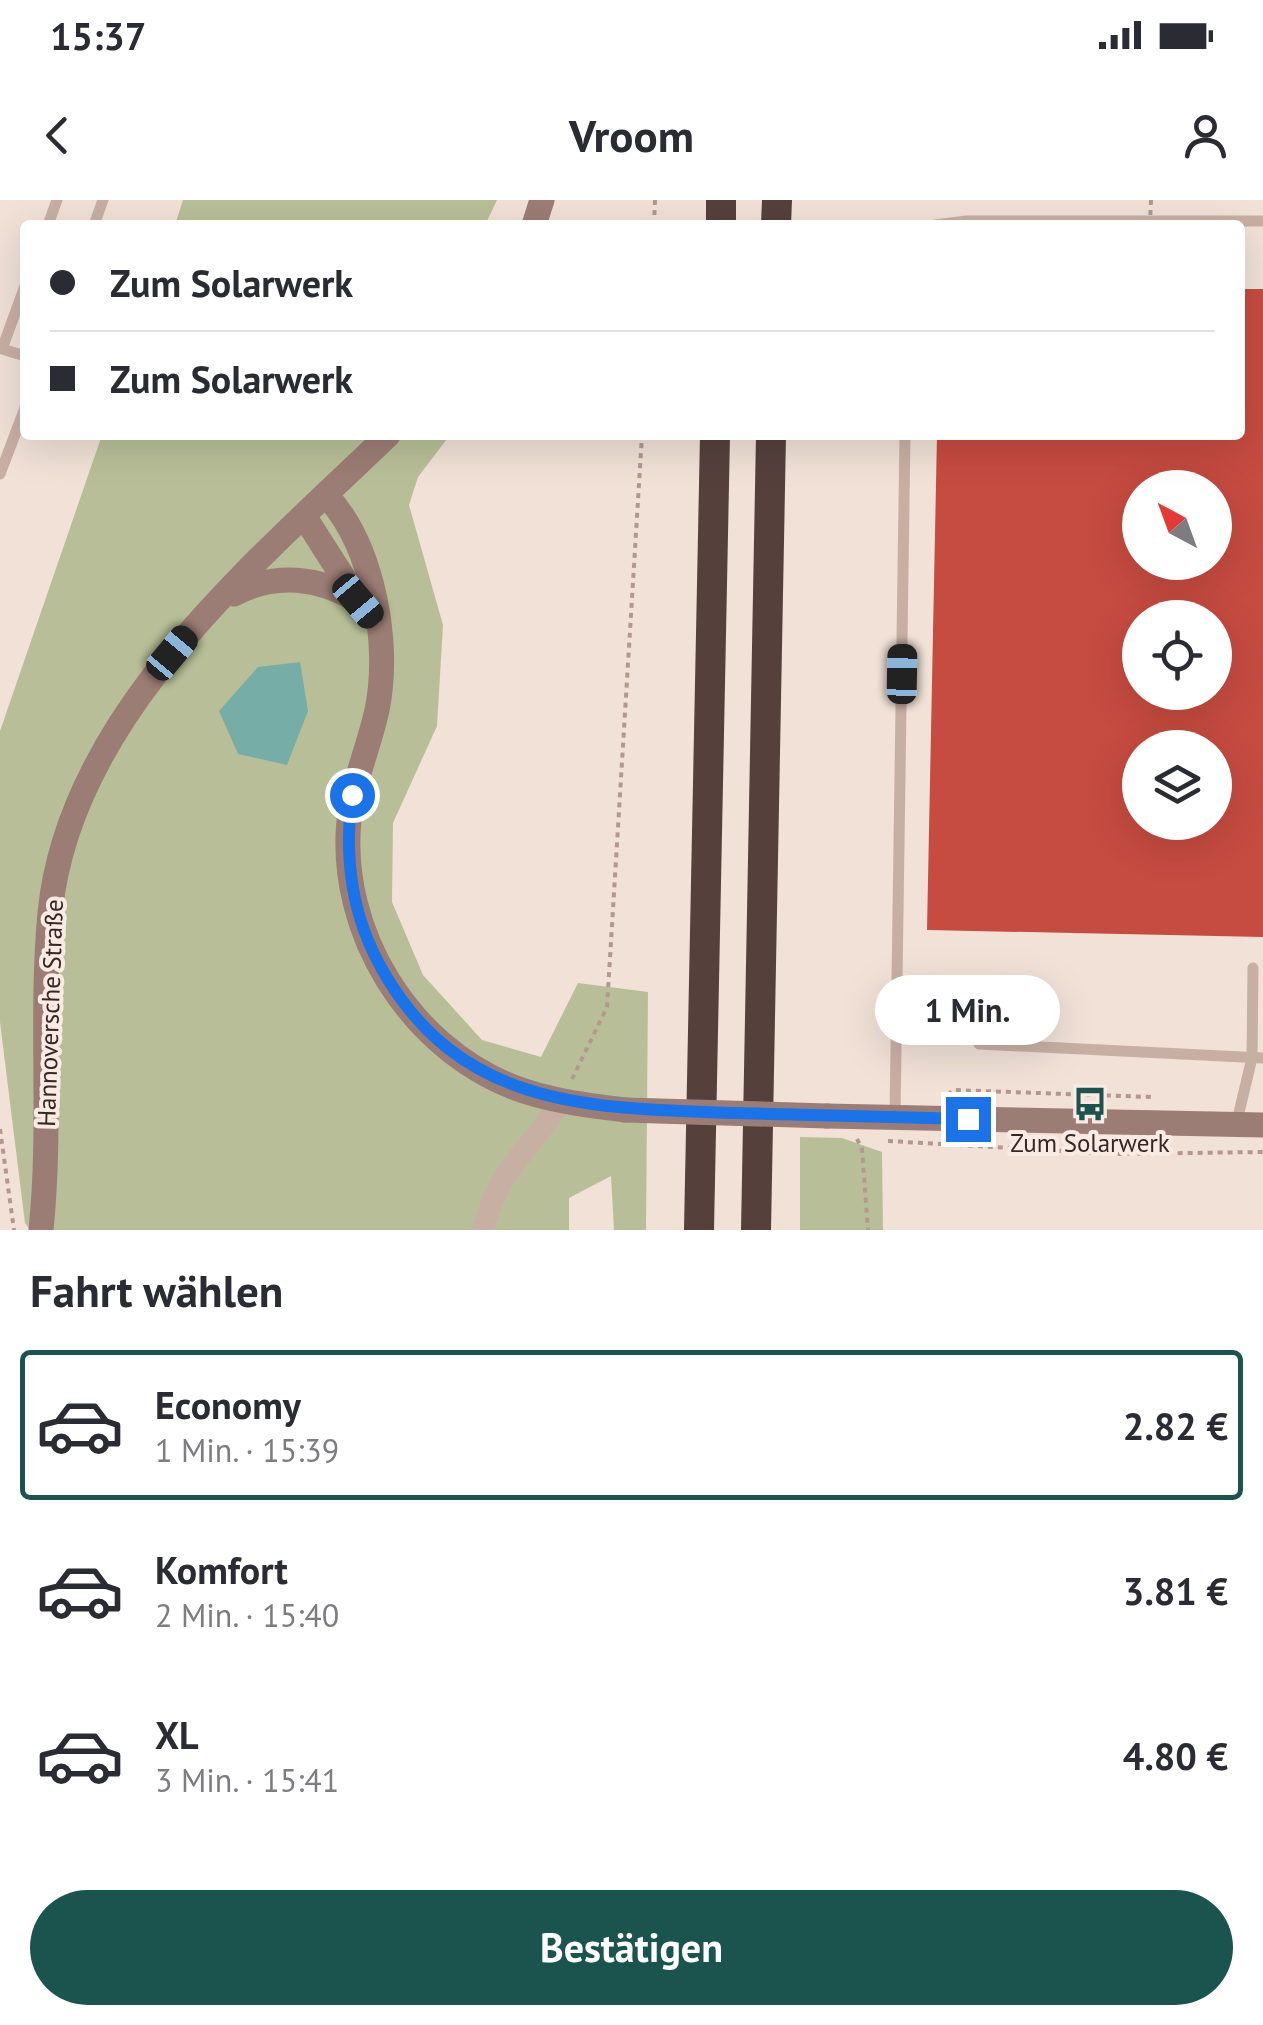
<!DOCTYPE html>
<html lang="de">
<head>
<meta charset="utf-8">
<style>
  body { margin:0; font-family:"PT Sans",sans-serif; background:#f7f7f7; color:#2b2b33; height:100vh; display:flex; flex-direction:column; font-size:38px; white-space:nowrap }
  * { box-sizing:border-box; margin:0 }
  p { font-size:32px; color:#7c7c81 }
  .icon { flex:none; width:55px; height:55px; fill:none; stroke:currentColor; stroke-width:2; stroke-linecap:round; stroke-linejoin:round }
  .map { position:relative; height:1030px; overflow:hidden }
  .drawer { display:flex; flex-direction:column; background:#fff; flex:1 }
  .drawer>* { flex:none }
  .hud { position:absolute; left:20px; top:20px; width:1225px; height:220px; border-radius:10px; box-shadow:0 10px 40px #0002; display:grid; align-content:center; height:220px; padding:0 30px; background:#fff }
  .needle { width:65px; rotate:319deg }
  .buttons { position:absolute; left:1122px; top:270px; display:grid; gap:20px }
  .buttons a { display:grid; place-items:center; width:110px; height:110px; border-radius:50%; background:#fff; box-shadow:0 10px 40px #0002; font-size:50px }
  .end { position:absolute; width:45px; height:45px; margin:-22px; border:12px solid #1a73e8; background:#fff; box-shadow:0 0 0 5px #fff }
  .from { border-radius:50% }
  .bubble { position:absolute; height:70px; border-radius:35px; background:#fff; box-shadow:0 10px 40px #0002; font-size:32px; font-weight:800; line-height:70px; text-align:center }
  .car { position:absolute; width:30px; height:60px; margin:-30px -15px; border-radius:12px; box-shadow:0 0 8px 2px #0007; background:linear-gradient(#222 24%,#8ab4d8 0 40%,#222 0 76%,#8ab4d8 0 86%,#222 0) }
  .hud b { display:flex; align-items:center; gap:35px; height:95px; font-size:38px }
  .hud b+b { border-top:2px solid #e1e1e2 }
  .hud i { width:25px; height:25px; background:#2b2b33 }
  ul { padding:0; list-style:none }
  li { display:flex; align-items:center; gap:30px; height:150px; margin:0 20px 15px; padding:0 10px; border:5px solid transparent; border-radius:10px }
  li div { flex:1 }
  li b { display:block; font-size:38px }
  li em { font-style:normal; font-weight:800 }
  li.current { border-color:#1b544f }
  li>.icon { width:90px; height:90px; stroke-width:1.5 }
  h2 { padding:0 30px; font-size:45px; line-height:120px }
  .action { display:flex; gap:20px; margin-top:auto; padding:20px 30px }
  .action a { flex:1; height:115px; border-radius:60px; background:#1b544f; color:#fff; font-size:40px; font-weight:800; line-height:115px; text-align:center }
  .status { display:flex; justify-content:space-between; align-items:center; height:70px; padding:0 50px; background:#fff; direction:ltr }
  .status svg { height:28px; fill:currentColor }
  header { display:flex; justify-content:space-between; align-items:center; height:130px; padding:0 30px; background:#fff; font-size:45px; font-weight:800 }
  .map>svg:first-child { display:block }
</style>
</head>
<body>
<div class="status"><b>15:37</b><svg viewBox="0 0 49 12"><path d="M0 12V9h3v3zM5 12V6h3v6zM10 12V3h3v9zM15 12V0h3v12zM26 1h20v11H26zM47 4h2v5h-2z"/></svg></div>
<header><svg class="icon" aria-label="back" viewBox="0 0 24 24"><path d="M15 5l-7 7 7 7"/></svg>Vroom<svg class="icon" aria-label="person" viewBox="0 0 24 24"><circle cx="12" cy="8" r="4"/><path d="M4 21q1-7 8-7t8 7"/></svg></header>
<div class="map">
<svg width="1263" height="1030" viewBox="0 0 1263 1030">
  <rect width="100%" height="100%" fill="#f1e1d7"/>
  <path fill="#b8bf98" d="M183 0H497L485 25H175Z
    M102 235H450L418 277 409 305 443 425 437 526 393 623 392 702 423 775 482 840 541 857 578 783 648 792 646 1030H614L611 976 569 998V1030H30L25 1023 0 822V531Z
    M800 937 842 938 882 952 883 1030H800Z"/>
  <path fill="#77ada7" d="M300 462 308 511 287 565 238 554 219 511 258 467Z"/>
  <path fill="#c64b40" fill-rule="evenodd" d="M1240 89H1263V737L927 730 937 235H1240ZM1140 288H1215V362H1140ZM1140 418H1215V492H1140ZM1140 548H1215V622H1140Z"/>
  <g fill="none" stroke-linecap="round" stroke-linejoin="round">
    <path stroke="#b4988e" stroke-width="4" stroke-dasharray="5 5" stroke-linecap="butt" d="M654 25 655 0
      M572 879 607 807 642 235
      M948 895 953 890 1151 897
      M0 929 14 1030
      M857 939 862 949 868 1030
      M888 941 1116 954 1263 952"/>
    <path stroke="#c8afa4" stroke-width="11" d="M48 25 57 0
      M94 25 103 0
      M935 25 967 21H1263
      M25 86 2 149 25 156
      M0 274 25 208
      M979 844 1263 858
      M895 916 905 235
      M1236 925 1252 858 1253 768"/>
    <path stroke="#c8afa4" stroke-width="22" d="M483 1030C499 967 529 952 561 901"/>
    <path stroke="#9c7d75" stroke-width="25" d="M534 25 542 0
      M326 295C373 345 391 443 377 510 369 547 353 582 349 620 338 732 409 846 513 887 549 901 587 905 625 910
      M304 316 357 399
      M234 394C275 372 320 377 358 401
      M827 916 1263 925
      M41 1030C52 924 40 818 50 713 69 515 255 364 388 235"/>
    <path stroke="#55403c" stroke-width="30" d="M721 25V0
      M776 25 777 0
      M699 1030 715 235
      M756 1030 771 235"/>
    <path stroke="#b4988e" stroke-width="4" stroke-dasharray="5 5" stroke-linecap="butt" d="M1150 25 1151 0"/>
    <path stroke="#9c7d75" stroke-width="25" d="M625 910 827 916"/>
  </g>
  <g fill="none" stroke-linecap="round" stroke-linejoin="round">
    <path stroke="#1a73e8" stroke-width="12" d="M352 595C344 658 351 715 383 771 462 909 592 908 733 913 812 915 890 917 968 919"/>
  </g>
  <defs>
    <g id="bus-bare" transform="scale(2.7)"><path d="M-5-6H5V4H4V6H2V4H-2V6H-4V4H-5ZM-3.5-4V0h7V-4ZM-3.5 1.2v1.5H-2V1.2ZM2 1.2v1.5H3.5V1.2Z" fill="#1b544f" stroke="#f9ebe3" stroke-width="2.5" paint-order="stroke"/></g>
  </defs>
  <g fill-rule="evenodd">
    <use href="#bus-bare" x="1090" y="904"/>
  </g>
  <g text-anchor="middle" stroke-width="8" stroke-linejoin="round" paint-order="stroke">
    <g font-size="25" fill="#342825" stroke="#f9ebe3">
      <text transform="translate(50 813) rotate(-88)" y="9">Hannoversche Straße</text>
    </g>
    <g font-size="25" fill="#342825" stroke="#f9ebe3">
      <text x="1090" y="952">Zum Solarwerk</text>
    </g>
  </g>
</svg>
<div class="buttons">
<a><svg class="needle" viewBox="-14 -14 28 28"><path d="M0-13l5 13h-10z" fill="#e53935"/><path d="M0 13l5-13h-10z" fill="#7c7c81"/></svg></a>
<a><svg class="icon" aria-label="locate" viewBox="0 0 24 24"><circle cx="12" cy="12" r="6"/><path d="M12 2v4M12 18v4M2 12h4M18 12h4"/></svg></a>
<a><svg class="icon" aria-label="layers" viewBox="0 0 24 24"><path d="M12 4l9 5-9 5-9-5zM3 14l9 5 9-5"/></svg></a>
</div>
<i class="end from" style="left:352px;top:595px"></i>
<i class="end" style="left:968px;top:919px"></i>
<div class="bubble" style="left:875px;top:775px;width:185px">1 Min.</div>
<i class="car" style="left:358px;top:401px;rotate:140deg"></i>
<i class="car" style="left:172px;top:453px;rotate:40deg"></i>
<i class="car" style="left:902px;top:474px;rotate:1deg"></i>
<div class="hud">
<b><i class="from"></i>Zum Solarwerk</b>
<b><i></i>Zum Solarwerk</b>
</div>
</div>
<section class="drawer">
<h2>Fahrt wählen</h2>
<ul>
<li class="current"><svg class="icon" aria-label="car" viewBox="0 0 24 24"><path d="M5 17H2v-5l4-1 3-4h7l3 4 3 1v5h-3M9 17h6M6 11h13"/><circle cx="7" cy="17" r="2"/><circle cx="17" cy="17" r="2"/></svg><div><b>Economy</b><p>1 Min. · 15:39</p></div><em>2.82 €</em></li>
<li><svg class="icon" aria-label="car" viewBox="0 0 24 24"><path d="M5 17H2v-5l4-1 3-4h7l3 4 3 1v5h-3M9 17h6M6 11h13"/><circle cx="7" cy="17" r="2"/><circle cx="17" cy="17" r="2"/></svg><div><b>Komfort</b><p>2 Min. · 15:40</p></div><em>3.81 €</em></li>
<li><svg class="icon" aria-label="car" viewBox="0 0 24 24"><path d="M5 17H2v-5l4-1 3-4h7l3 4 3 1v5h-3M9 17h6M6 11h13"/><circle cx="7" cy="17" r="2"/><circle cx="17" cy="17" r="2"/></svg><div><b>XL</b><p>3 Min. · 15:41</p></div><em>4.80 €</em></li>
</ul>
<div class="action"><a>Bestätigen</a></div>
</section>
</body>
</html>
